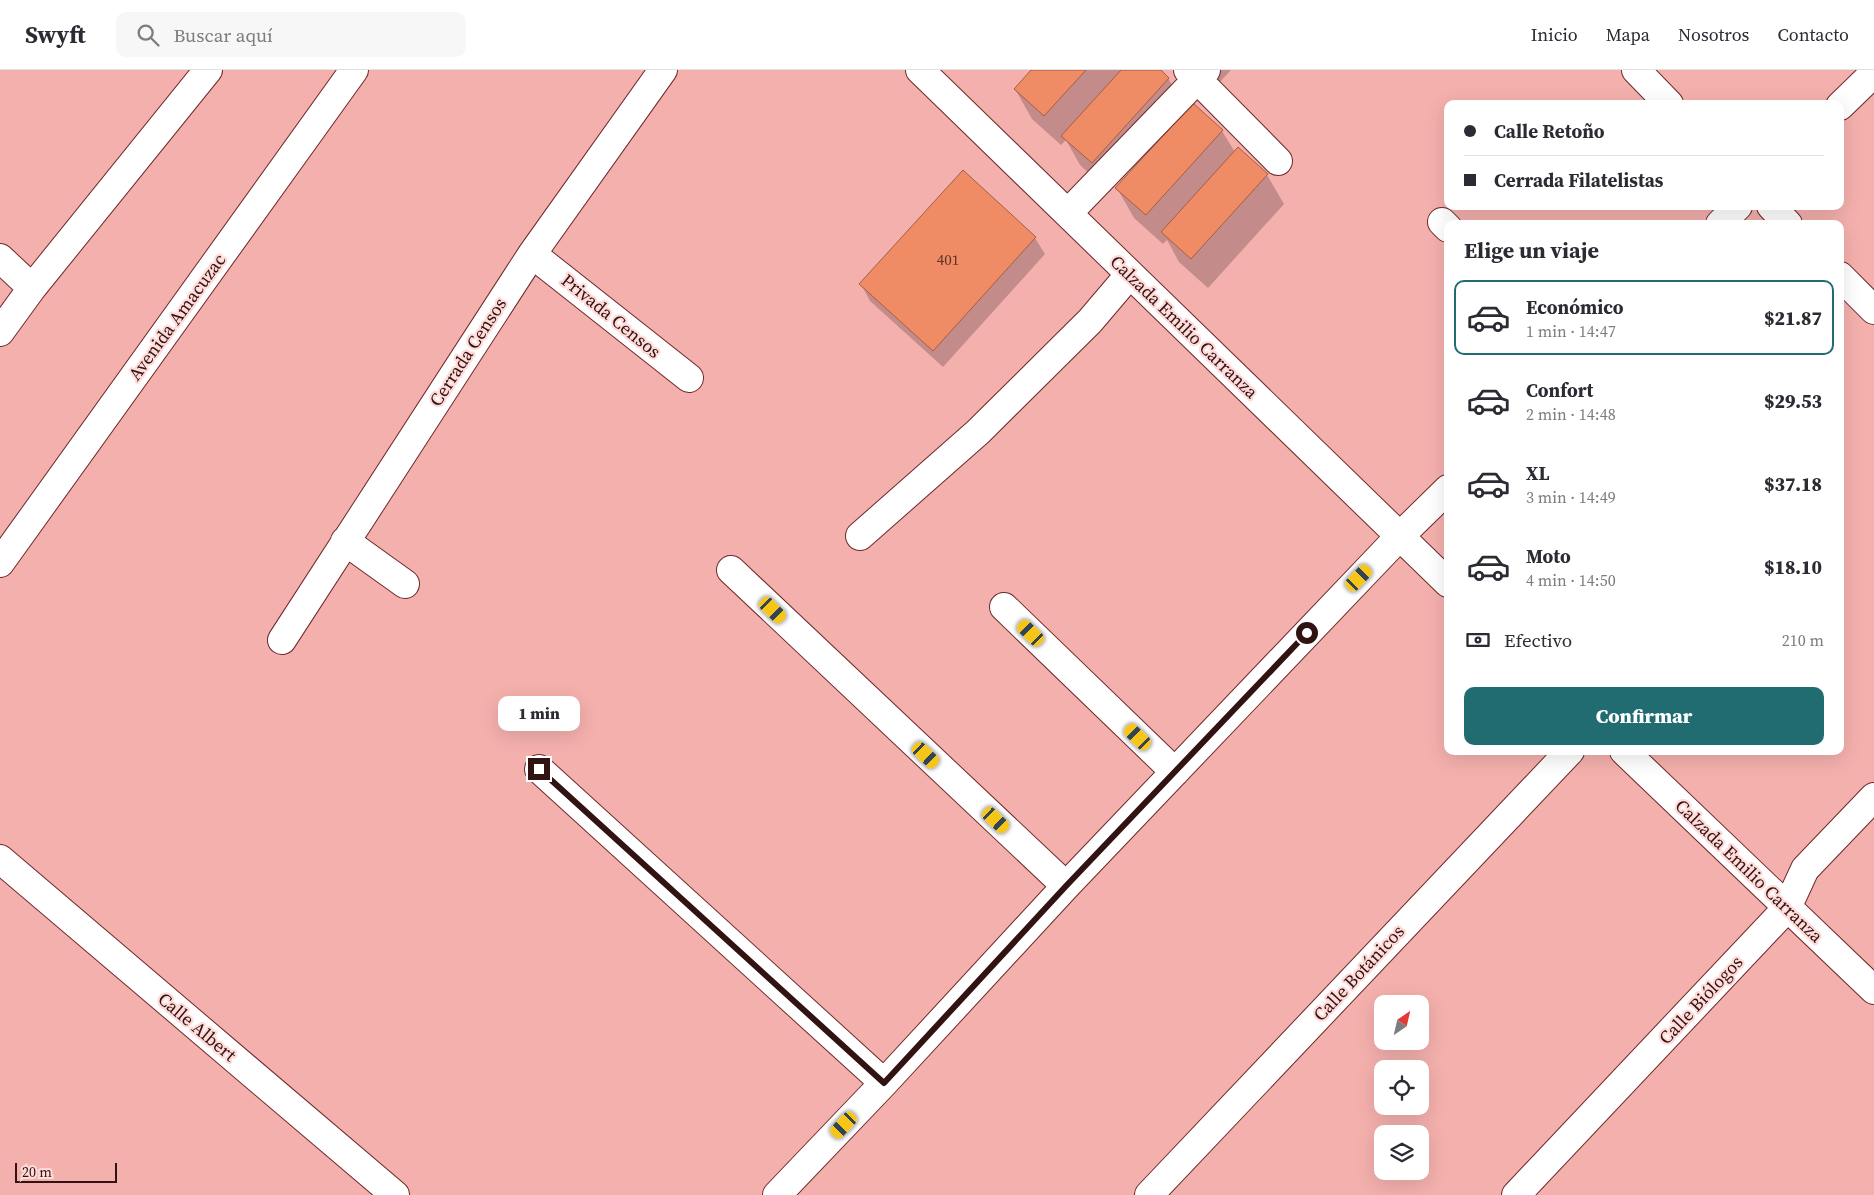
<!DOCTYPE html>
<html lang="es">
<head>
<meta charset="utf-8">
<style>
  body { margin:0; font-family:"Source Serif 4",serif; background:#f7f7f7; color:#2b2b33; height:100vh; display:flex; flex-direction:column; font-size:19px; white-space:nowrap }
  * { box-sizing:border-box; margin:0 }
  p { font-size:16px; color:#7c7c81 }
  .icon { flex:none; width:28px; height:28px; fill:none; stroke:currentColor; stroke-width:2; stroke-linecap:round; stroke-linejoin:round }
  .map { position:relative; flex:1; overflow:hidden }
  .sheet { position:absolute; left:1444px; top:150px; width:400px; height:535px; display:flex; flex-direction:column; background:#fff; border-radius:10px; box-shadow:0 5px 20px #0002 }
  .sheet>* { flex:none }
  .hud { position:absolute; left:1444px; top:30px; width:400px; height:110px; border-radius:10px; box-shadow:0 5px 20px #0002; display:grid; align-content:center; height:110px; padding:0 20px; background:#fff }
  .needle { width:32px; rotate:34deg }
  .tools { position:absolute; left:1374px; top:925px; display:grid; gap:10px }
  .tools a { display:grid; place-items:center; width:55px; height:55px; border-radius:10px; background:#fff; box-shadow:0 5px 20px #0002; font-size:25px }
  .scale { position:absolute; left:15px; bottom:12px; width:102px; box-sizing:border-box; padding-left:5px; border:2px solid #321313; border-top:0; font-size:14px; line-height:18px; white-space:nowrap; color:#321313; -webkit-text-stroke:4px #ffdbd9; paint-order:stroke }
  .end { position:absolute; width:22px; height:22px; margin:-11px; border:6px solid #321313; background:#fff; box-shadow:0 0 0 2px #fff }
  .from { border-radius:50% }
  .bubble { position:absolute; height:35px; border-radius:10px; background:#fff; box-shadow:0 5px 20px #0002; font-size:16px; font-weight:800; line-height:35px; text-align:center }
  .car { position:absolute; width:15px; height:30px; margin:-15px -8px; border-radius:6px; box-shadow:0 0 4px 1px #0007; background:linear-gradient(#f5c518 24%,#345 0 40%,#f5c518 0 76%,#345 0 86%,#f5c518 0) }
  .hud b { display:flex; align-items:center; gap:18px; height:48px; font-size:19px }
  .hud b+b { border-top:1px solid #e1e1e2 }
  .hud i { width:12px; height:12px; background:#2b2b33 }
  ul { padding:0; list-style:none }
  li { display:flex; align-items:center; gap:15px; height:75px; margin:0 10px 8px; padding:0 10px; border:2px solid transparent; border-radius:10px }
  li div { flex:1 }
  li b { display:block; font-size:19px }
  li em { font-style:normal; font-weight:800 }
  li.on { border-color:#206c70 }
  li>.icon { width:45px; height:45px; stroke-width:1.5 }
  h2 { padding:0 20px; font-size:22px; line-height:60px }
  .pay { display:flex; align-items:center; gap:12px; height:55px; padding:0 20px; font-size:19px }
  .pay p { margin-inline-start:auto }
  .primary-button { display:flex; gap:10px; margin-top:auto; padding:10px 20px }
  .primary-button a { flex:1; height:58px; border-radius:10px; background:#206c70; color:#fff; font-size:20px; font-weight:800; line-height:58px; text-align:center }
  header { display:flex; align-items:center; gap:30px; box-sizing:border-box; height:70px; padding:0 25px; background:#fff; border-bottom:1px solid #e1e1e2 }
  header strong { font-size:24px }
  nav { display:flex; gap:28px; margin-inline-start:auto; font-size:18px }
  .search { width:350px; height:45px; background:#f7f7f7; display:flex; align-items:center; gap:12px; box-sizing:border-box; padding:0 18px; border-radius:10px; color:#7c7c81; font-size:19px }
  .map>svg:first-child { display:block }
</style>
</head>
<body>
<header>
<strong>Swyft</strong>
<div class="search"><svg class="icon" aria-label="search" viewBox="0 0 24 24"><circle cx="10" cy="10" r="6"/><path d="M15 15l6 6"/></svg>Buscar aquí</div>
<nav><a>Inicio</a><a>Mapa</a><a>Nosotros</a><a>Contacto</a></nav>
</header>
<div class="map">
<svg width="1874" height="1125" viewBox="0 0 1874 1125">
  <rect width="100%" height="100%" fill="#f4b0ad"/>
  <path fill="#0003" d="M1033 0H1159L1168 8 1185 38 1109 122 1080 95 1066 70 1061 75 1032 49 1015 19Z
    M1207 0H1231L1220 12Z
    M1222 61 1235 82 1267 105 1284 134 1208 218 1179 192 1167 170 1163 174 1134 148 1117 118Z
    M1035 168 1045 184 943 297 870 231 861 214Z"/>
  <path fill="#ef8b65" stroke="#a55e43" d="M1031 0H1086L1044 46 1014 19Z
    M1121 0H1161L1169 8 1092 93 1061 66Z
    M1193 33 1223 60 1146 145 1115 118Z
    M1238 77 1268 104 1191 189 1161 162Z
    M963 100 1036 167 933 281 859 214Z"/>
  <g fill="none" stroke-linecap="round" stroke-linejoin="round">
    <g stroke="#6e282a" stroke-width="30">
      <path id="minor" d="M920 0 1448 513
        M1188 0 1278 91
        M1636 0 1669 34
        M1840 36 1874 3
        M1771 136 1788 154
        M1068 143 1206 0
        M1442 152 1448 158
        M1720 154 1738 136
        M532 184 689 308
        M0 188 32 218
        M1840 206 1874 240
        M0 262 32 218 208 0
        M860 466 978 362 1090 251 1130 204
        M345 471 405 514
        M0 493 354 0
        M731 500 1066 816
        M1004 537 1175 702
        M282 570 532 184 663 0
        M1624 681 1874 920
        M539 699 884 1013
        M0 789 395 1125
        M777 1125 884 1013 1066 816 1399 467 1448 419
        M1149 1125 1570 681
        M1516 1125 1787 838 1805 799 1874 727"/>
    </g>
    <use href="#minor" stroke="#fff" stroke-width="28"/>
  </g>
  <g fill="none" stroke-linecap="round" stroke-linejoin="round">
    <path stroke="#321313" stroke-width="6" d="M539 699 884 1013 1066 816 1307 563"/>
  </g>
  <g text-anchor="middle" stroke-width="4.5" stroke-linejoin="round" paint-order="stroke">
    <g font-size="15" fill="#613128">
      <text x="948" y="195">401</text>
    </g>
    <g font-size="18" fill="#321313" stroke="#ffdbd9">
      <text transform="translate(611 246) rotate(39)" y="6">Privada Censos</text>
      <text transform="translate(177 247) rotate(-54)" y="6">Avenida Amacuzac</text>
      <text transform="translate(1184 257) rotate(44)" y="6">Calzada Emilio Carranza</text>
      <text transform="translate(468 282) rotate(-57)" y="6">Cerrada Censos</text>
      <text transform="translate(1749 801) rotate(44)" y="6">Calzada Emilio Carranza</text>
      <text transform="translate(1359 903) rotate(-47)" y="6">Calle Botánicos</text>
      <text transform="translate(1701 930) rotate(-47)" y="6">Calle Biólogos</text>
      <text transform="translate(197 957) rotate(40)" y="6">Calle Albert</text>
    </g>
  </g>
</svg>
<div class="tools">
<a><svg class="needle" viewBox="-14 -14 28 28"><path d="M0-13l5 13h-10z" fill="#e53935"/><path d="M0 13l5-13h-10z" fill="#7c7c81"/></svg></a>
<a><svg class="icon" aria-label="locate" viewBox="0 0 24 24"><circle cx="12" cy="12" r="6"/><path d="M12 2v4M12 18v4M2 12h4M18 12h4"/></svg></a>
<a><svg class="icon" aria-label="layers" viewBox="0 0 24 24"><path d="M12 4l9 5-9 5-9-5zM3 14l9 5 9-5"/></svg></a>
</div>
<div class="scale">20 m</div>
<i class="end from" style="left:1307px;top:563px"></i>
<i class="end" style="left:539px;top:699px"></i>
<div class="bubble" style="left:498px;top:626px;width:82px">1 min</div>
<i class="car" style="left:1359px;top:508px;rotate:44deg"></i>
<i class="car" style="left:773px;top:540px;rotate:134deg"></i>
<i class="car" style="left:1031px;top:563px;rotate:314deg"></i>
<i class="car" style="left:1138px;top:667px;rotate:314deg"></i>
<i class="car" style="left:926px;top:685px;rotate:133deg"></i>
<i class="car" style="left:996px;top:750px;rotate:133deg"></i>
<i class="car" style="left:844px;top:1055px;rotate:224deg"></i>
<div class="hud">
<b><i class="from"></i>Calle Retoño</b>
<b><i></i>Cerrada Filatelistas</b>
</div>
<section class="sheet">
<h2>Elige un viaje</h2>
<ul>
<li class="on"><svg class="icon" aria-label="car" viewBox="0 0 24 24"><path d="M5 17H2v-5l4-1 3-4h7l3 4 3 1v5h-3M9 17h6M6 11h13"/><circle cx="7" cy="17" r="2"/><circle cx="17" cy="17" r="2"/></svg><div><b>Económico</b><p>1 min · 14:47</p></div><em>$21.87</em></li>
<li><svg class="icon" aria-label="car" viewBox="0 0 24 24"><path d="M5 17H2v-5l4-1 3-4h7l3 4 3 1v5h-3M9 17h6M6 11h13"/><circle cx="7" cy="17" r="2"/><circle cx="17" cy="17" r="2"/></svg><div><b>Confort</b><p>2 min · 14:48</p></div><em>$29.53</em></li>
<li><svg class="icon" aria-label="car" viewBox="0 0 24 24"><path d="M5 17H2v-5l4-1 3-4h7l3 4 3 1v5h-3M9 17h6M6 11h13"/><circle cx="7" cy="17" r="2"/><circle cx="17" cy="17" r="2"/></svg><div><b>XL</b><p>3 min · 14:49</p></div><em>$37.18</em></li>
<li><svg class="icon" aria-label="car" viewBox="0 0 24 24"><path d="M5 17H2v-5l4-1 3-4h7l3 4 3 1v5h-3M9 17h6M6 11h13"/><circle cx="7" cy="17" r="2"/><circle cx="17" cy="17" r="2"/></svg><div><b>Moto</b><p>4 min · 14:50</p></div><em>$18.10</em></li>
</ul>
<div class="pay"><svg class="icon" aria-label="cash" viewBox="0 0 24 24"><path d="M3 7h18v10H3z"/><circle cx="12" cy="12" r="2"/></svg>Efectivo<p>210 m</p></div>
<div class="primary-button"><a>Confirmar</a></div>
</section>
</div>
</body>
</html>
